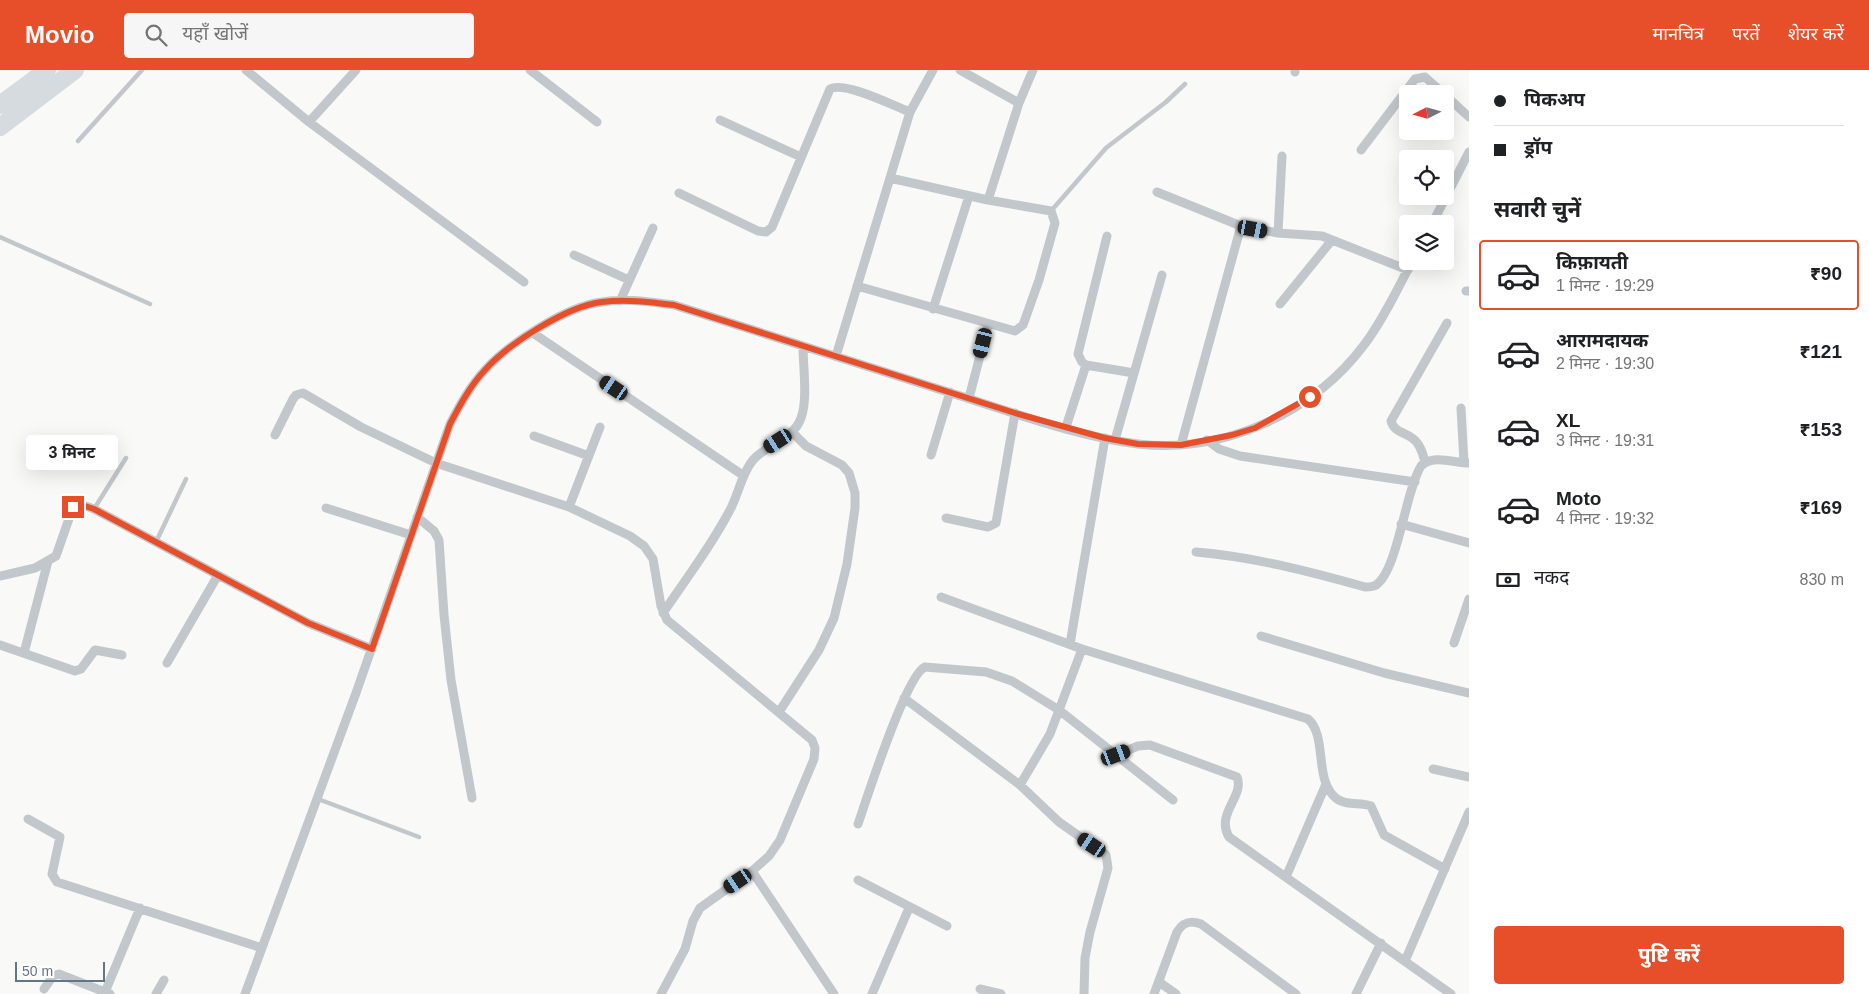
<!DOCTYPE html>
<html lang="hi">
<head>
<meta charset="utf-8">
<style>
  body { margin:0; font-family:Arial,"Noto Sans Devanagari",sans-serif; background:#f6f6f6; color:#202124; height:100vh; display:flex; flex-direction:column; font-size:19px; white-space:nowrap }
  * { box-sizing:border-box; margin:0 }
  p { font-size:16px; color:#757577 }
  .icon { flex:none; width:28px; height:28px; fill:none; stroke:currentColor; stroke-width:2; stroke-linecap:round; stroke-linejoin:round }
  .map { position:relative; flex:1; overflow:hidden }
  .drawer { display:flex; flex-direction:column; background:#fff; width:400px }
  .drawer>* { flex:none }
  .hud { display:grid; align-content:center; height:110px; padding:0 25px; background:#fff }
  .needle { width:32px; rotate:264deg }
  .tools { position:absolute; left:1399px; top:15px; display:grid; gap:10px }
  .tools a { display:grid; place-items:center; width:55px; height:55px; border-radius:5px; background:#fff; box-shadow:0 5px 20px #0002; font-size:25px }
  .scale { position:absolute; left:15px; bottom:12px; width:90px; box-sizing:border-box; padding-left:5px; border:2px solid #647683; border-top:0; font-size:14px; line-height:18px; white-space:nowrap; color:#647683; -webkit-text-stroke:4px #fff; paint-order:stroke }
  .end { position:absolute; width:22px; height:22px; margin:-11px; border:6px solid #e64f2a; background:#fff; box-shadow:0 0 0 2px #fff }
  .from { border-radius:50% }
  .bubble { position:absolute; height:35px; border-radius:5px; background:#fff; box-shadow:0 5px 20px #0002; font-size:16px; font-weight:700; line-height:35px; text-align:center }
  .car { position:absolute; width:15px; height:30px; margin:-15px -8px; border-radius:6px; box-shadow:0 0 4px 1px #0007; background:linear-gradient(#222 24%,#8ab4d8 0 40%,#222 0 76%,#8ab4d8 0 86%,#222 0) }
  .hud b { display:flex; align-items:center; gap:18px; height:48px; font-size:19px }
  .hud b+b { border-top:1px solid #e0e0e0 }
  .hud i { width:12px; height:12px; background:#202124 }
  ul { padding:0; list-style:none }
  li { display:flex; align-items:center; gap:15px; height:70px; margin:0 10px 8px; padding:0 15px; border:2px solid transparent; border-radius:5px }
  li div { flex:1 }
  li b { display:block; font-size:19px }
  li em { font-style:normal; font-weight:700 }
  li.current { border-color:#e64f2a }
  li>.icon { width:45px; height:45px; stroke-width:1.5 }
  h2 { padding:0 25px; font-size:22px; line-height:60px }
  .pay { display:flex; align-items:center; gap:12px; height:55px; padding:0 25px; font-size:19px }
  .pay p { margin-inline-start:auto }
  .cta { display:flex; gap:10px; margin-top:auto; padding:10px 25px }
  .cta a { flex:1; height:58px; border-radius:5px; background:#e64f2a; color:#fff; font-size:20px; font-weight:700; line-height:58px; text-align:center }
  header { display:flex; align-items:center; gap:30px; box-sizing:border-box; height:70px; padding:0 25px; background:#e64f2a; color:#fff }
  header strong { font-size:24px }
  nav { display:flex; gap:28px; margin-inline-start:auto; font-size:18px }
  .search { width:350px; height:45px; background:#f6f6f6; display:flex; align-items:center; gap:12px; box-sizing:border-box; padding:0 18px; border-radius:5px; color:#757577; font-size:19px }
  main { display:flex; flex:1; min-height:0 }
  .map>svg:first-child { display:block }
</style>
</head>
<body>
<header>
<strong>Movio</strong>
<div class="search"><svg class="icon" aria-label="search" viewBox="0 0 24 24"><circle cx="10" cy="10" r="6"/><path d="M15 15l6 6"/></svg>यहाँ खोजें</div>
<nav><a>मानचित्र</a><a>परतें</a><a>शेयर करें</a></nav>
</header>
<main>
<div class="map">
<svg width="1469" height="924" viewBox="0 0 1469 924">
  <rect width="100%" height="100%" fill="#f9f9f7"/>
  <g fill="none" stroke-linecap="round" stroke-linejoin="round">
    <path stroke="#c2c7cb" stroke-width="4.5" d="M78 71 142 0
      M1051 141 1106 78 1166 32 1185 14
      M0 167 150 234
      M94 439 126 388
      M156 472 186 409
      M318 729 419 767"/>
    <path stroke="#c2c7cb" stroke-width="9" d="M246 0 309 52 524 212
      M530 0 597 52
      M960 0 1019 33
      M1295 2V0
      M1445 25 1469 47
      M720 50 801 87
      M309 52 356 0
      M1361 80 1415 9 1425 7 1444 24
      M1157 122 1241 156 1278 163 1322 166 1408 200
      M679 123 758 161 766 162 772 157 830 19C845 11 894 36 910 42
      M988 130 1019 33 1033 0
      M1432 154 1469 82
      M1278 163 1282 86
      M1107 166 1078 284 1082 292 1086 295 1134 303
      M574 185 629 210
      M857 216 1015 261 1023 255 1039 210 1055 153 1051 141 988 130 890 108
      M1466 221H1469
      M620 231 653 158
      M1280 234 1332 170
      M933 239 969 126
      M533 263 744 406
      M836 286 910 42 933 0
      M969 328 988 255
      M1461 338 1464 393
      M1066 357 1086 295
      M275 365 293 329 296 325 303 323 361 357 436 393 569 437 630 466 644 476 653 489 661 536 667 550 812 670 815 678 814 689 780 770 769 786 752 801 700 838 693 851 685 879 661 924
      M534 366 589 386
      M1115 370 1162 205
      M1207 370 1219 379 1240 386 1415 412
      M1181 375 1241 156
      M931 385 950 322
      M1425 392C1423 384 1420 373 1412 368 1404 362 1394 362 1391 351L1447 253
      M569 437 600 357
      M326 438 411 465
      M417 447 434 461 439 470 444 545 451 610 472 728
      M946 448 988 457 996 453 1015 343
      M1401 454 1469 473
      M1196 482C1254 487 1308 501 1365 517 1369 517 1373 517 1376 515 1398 500 1405 422 1421 396 1433 384 1454 393 1469 393
      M0 506 35 498 56 486 72 440C78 432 86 436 94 439L308 553 372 579
      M941 527 1082 579 1308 649C1328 666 1313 711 1337 729 1347 736 1361 732 1371 736L1384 765 1445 799
      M663 543C686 509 712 475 731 438 739 422 742 403 753 390 767 374 794 369 801 348 808 330 803 296 803 276
      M1261 566 1384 603 1469 623
      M1454 573 1469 529
      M1070 574 1105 368
      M0 575 75 601 81 599 95 580 122 585
      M24 583 48 491
      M167 593 218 505
      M904 628 1020 715 1059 752 1106 785 1108 798 1090 862 1085 888 1084 924
      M779 642 819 580 834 548 847 494 855 438V423L849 403 842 395 806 376 792 362
      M1116 685 1138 676 1150 675 1237 707C1245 726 1215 744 1229 767L1451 924
      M1433 699 1469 707
      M1020 715 1050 664 1082 579
      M28 749 60 767 52 804 57 812 262 878
      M858 754C867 728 906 605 925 597L986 602 1012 611 1059 640 1173 730
      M752 801 834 924
      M1286 807 1326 714
      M858 810 947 856
      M1405 891 1469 742
      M1159 912 1176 924
      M44 919 53 906 59 904 110 924
      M980 919 1001 924
      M105 922 140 838
      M156 924 164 910
      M245 924 356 623 450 354C460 335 470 316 485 300 508 274 567 236 602 232 626 228 650 232 674 235 766 264 859 294 951 323 1009 341 1078 367 1138 374 1223 384 1313 343 1364 275 1381 253 1399 217 1412 191
      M872 924 909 838
      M1154 924 1177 862C1183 852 1190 850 1201 854L1296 924
      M1356 924 1381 873"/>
    <path stroke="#d6dbdf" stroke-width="18" d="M0 35 47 0
      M0 57 75 0"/>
  </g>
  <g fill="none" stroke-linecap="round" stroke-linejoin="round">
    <path stroke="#e64f2a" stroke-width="6" d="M73 437 82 435 94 439 308 553 372 579 450 354C460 335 470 316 485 300 508 274 567 236 602 232 626 229 650 232 674 235L1015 343 1105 368 1138 374 1181 375 1232 365 1255 358 1310 327"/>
  </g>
</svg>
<div class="tools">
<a><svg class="needle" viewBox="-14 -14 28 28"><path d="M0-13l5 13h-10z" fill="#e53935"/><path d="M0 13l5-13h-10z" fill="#757577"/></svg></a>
<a><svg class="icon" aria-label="locate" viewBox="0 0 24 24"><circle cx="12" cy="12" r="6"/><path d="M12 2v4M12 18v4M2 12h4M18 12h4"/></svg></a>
<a><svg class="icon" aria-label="layers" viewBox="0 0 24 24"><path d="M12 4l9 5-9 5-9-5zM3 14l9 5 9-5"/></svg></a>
</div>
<div class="scale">50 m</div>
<i class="end from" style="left:1310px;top:327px"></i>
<i class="end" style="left:73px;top:437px"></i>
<div class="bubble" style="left:26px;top:365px;width:92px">3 मिनट</div>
<i class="car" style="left:1253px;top:159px;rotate:101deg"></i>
<i class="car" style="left:983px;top:273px;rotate:194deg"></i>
<i class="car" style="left:614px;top:318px;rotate:304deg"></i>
<i class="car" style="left:778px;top:371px;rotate:237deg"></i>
<i class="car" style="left:1116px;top:685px;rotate:69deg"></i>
<i class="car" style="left:1092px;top:775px;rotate:304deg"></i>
<i class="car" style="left:738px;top:811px;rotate:236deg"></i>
</div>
<section class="drawer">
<div class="hud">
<b><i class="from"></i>पिकअप</b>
<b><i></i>ड्रॉप</b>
</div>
<h2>सवारी चुनें</h2>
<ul>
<li class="current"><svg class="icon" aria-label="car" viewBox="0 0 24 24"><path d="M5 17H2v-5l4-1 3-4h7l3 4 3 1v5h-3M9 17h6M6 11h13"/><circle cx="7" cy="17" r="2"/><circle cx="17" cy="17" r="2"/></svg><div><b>किफ़ायती</b><p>1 मिनट · 19:29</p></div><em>₹90</em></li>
<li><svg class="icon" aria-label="car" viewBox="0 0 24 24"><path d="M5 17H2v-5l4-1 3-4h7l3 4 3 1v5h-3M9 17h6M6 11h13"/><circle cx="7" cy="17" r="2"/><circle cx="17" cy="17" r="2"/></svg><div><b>आरामदायक</b><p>2 मिनट · 19:30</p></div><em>₹121</em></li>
<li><svg class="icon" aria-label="car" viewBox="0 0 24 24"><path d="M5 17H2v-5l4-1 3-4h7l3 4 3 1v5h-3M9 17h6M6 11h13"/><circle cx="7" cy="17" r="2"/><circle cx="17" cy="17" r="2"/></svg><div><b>XL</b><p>3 मिनट · 19:31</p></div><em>₹153</em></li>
<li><svg class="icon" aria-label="car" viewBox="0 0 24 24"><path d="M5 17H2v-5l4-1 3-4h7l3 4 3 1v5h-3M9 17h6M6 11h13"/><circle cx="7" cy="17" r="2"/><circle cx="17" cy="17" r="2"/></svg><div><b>Moto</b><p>4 मिनट · 19:32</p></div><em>₹169</em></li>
</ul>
<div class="pay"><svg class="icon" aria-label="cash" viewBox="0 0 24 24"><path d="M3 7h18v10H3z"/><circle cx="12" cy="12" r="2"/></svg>नकद<p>830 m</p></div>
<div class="cta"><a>पुष्टि करें</a></div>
</section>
</main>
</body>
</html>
